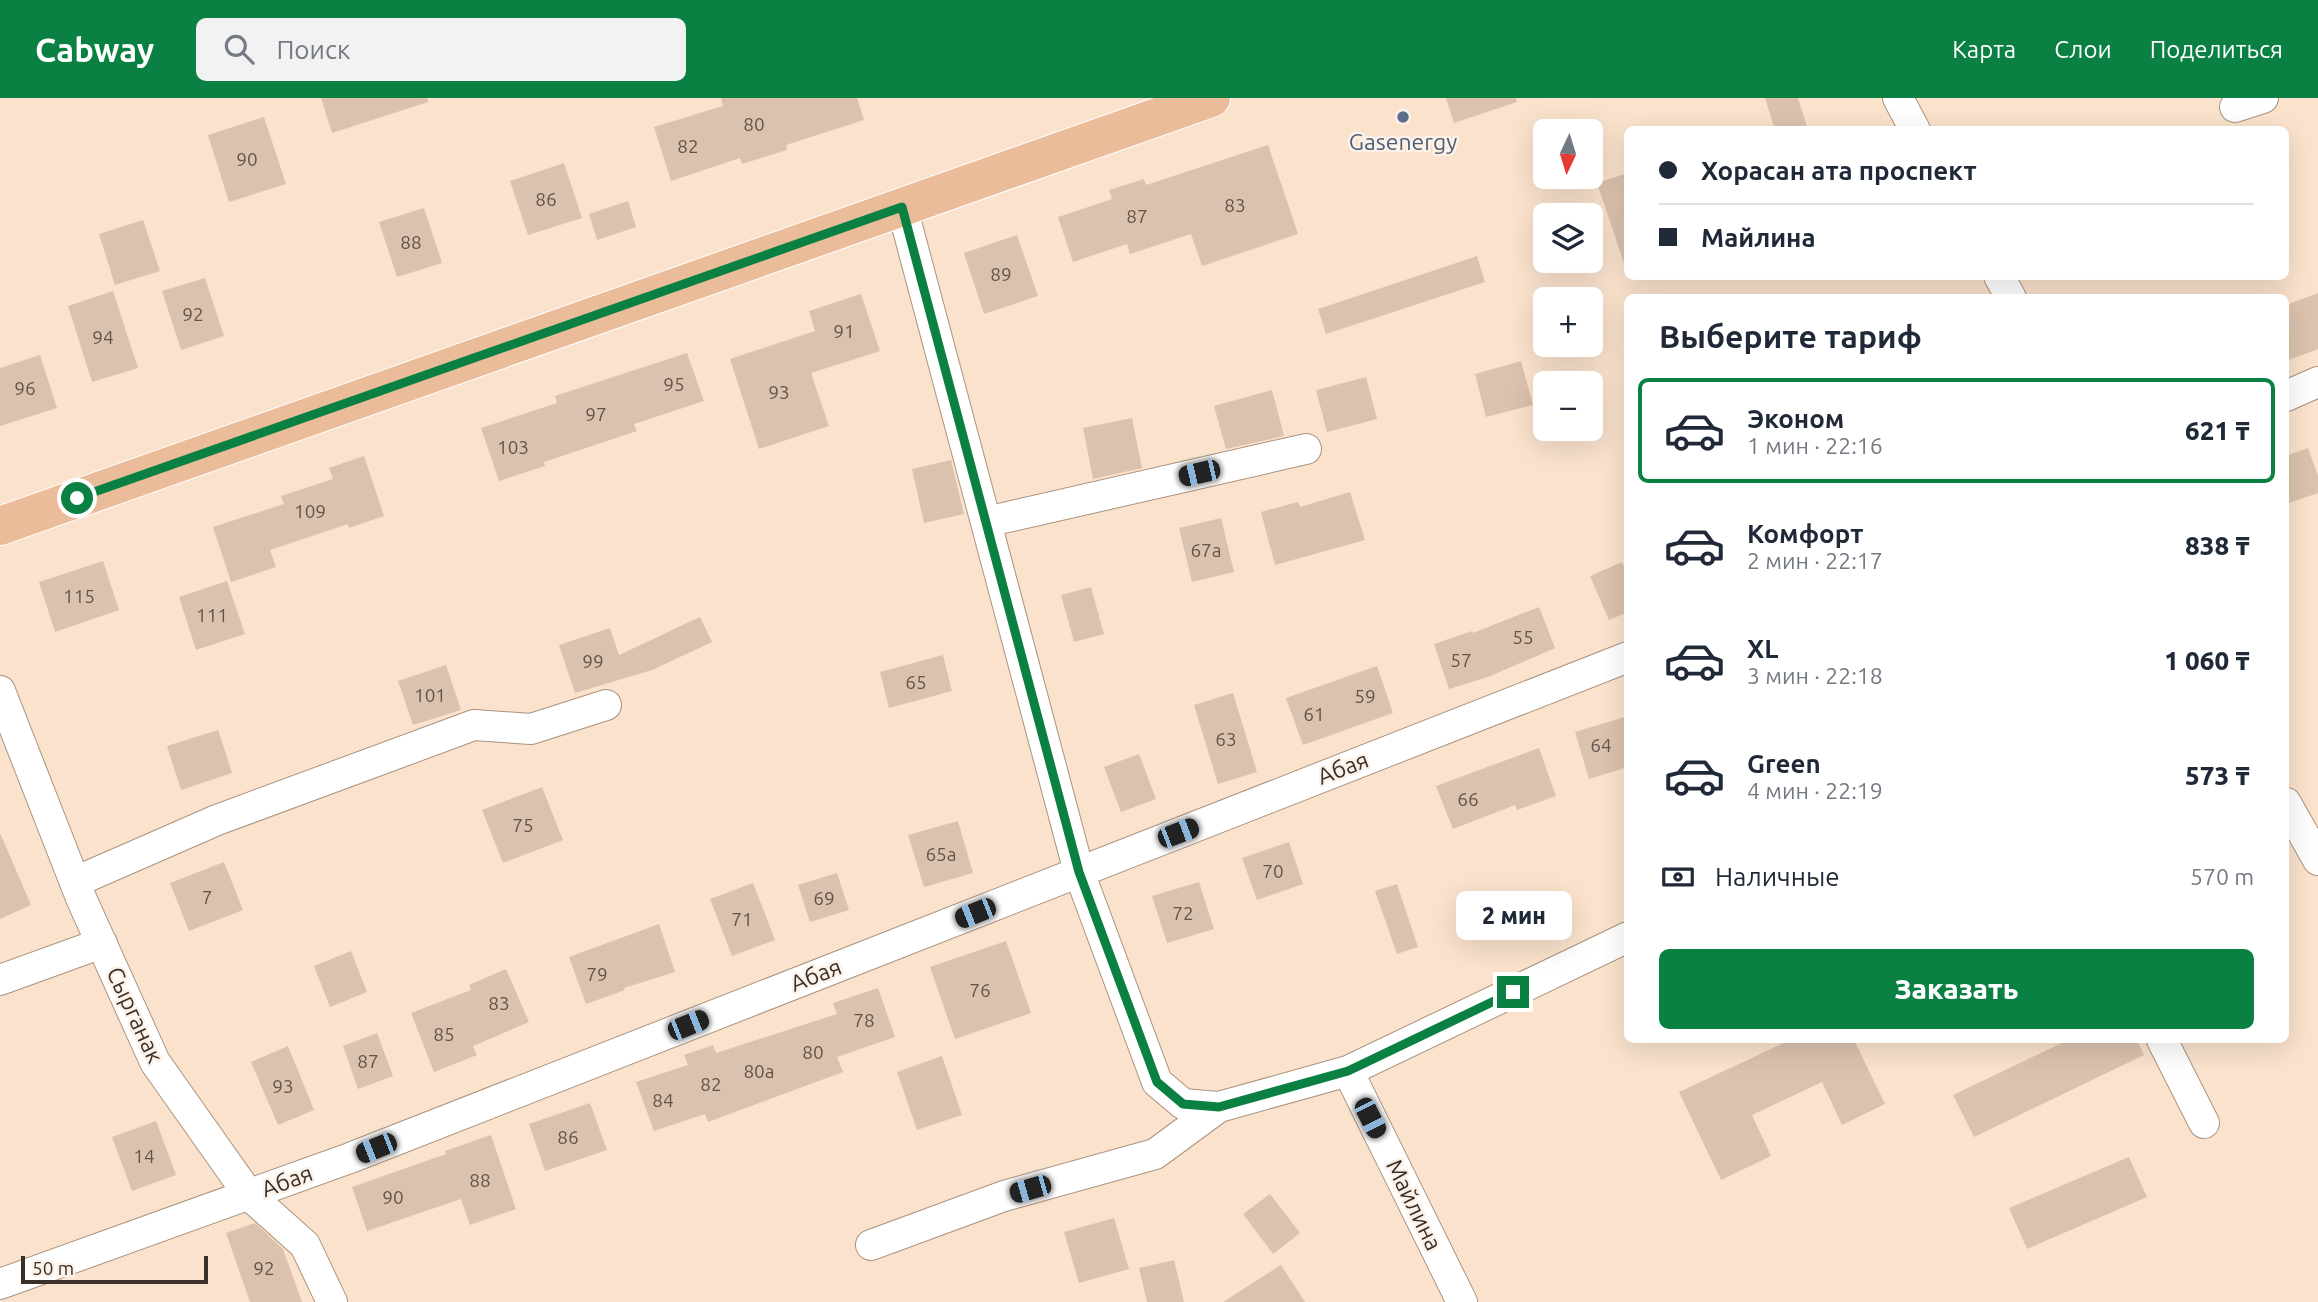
<!DOCTYPE html>
<html lang="ru">
<head>
<meta charset="utf-8">
<style>
  body { margin:0; font-family:Ubuntu,sans-serif; background:#f2f2f3; color:#1f2937; height:100vh; display:flex; flex-direction:column; font-size:26px; white-space:nowrap }
  * { box-sizing:border-box; margin:0 }
  p { font-size:23px; color:#747a83 }
  .icon { flex:none; width:38px; height:38px; fill:none; stroke:currentColor; stroke-width:2; stroke-linecap:round; stroke-linejoin:round }
  .map { position:relative; flex:1; overflow:hidden }
  .drawer { position:absolute; left:1624px; top:196px; width:665px; height:749px; display:flex; flex-direction:column; background:#fff; border-radius:10px; box-shadow:0 7px 28px #0002 }
  .drawer>* { flex:none }
  .guide { position:absolute; left:1624px; top:28px; width:665px; height:154px; border-radius:10px; box-shadow:0 7px 28px #0002; display:grid; align-content:center; height:154px; padding:0 35px; background:#fff }
  .needle { width:46px; rotate:184deg }
  .tools { position:absolute; left:1533px; top:21px; display:grid; gap:14px }
  .tools a { display:grid; place-items:center; width:70px; height:70px; border-radius:10px; background:#fff; box-shadow:0 7px 28px #0002; font-size:35px }
  .scale { position:absolute; left:21px; bottom:18px; width:187px; box-sizing:border-box; padding-left:7px; border:4px solid #3a3028; border-top:0; font-size:19px; line-height:24px; white-space:nowrap; color:#3a3028; -webkit-text-stroke:5px #fcf2e9; paint-order:stroke }
  .end { position:absolute; width:32px; height:32px; margin:-16px; border:9px solid #0b8043; background:#fff; box-shadow:0 0 0 4px #fff }
  .from { border-radius:50% }
  .bubble { position:absolute; height:49px; border-radius:10px; background:#fff; box-shadow:0 7px 28px #0002; font-size:23px; font-weight:800; line-height:49px; text-align:center }
  .car { position:absolute; width:21px; height:42px; margin:-21px -10px; border-radius:9px; box-shadow:0 0 5px 2px #0007; background:linear-gradient(#222 24%,#8ab4d8 0 40%,#222 0 76%,#8ab4d8 0 86%,#222 0) }
  .guide b { display:flex; align-items:center; gap:24px; height:66px; font-size:26px }
  .guide b+b { border-top:2px solid #e0e1e3 }
  .guide i { width:18px; height:18px; background:#1f2937 }
  ul { padding:0; list-style:none }
  li { display:flex; align-items:center; gap:21px; height:105px; margin:0 14px 10px; padding:0 21px; border:4px solid transparent; border-radius:10px }
  li div { flex:1 }
  li b { display:block; font-size:26px }
  li em { font-style:normal; font-weight:800 }
  li.active { border-color:#0b8043 }
  li>.icon { width:63px; height:63px; stroke-width:1.5 }
  h2 { padding:0 35px; font-size:32px; line-height:84px }
  .pay { display:flex; align-items:center; gap:18px; height:77px; padding:0 35px; font-size:26px }
  .pay p { margin-inline-start:auto }
  .button { display:flex; gap:14px; margin-top:auto; padding:14px 35px }
  .button a { flex:1; height:80px; border-radius:10px; background:#0b8043; color:#fff; font-size:28px; font-weight:800; line-height:80px; text-align:center }
  header { display:flex; align-items:center; gap:42px; box-sizing:border-box; height:98px; padding:0 35px; background:#0b8043; color:#fff }
  header strong { font-size:33px }
  nav { display:flex; gap:38px; margin-inline-start:auto; font-size:24px }
  .search { width:490px; height:63px; background:#f2f2f3; display:flex; align-items:center; gap:18px; box-sizing:border-box; padding:0 24px; border-radius:10px; color:#747a83; font-size:26px }
  .map>svg:first-child { display:block }
</style>
</head>
<body>
<header>
<strong>Cabway</strong>
<div class="search"><svg class="icon" aria-label="search" viewBox="0 0 24 24"><circle cx="10" cy="10" r="6"/><path d="M15 15l6 6"/></svg>Поиск</div>
<nav><a>Карта</a><a>Слои</a><a>Поделиться</a></nav>
</header>
<div class="map">
<svg width="2318" height="1204" viewBox="0 0 2318 1204">
  <rect width="100%" height="100%" fill="#fae2cc"/>
  <path fill="#dbc2ae" d="M321 0H427L428 4 332 35Z
    M721 0H857L864 22 786 47 787 52 742 66 740 60 671 83 654 29 723 8Z
    M1446 0H1516L1517 4 1454 25Z
    M1765 0H1798L1808 32H1775Z
    M264 19 286 86 229 104 208 37Z
    M1268 47 1298 136 1202 168 1191 136 1130 156 1127 146 1073 164 1058 119 1112 101 1109 92 1144 81 1146 87Z
    M564 65 582 120 528 137 510 83Z
    M1628 75V164L1624 165 1597 85Z
    M628 103 636 129 597 142 589 116Z
    M424 110 442 165 397 179 379 124Z
    M143 122 160 173 115 187 99 136Z
    M1017 137 1038 198 984 216 964 155Z
    M1477 158 1485 184 1326 236 1318 211Z
    M205 180 224 238 181 252 162 193Z
    M113 193 138 270 92 284 68 208Z
    M2318 195V251L2286 263V207Z
    M861 196 880 253 811 275 829 328 759 351 730 261 815 233 809 213Z
    M687 255 704 303 634 326 637 333 544 364 545 368 499 383 481 330 557 305 555 298Z
    M40 257 57 310 0 328V270Z
    M1521 263 1533 307 1486 319 1475 276Z
    M1366 279 1377 321 1327 334 1316 292Z
    M1272 292 1284 338 1226 351 1214 308Z
    M1132 320 1142 370 1093 381 1083 330Z
    M2308 350 2318 378V395L2286 406V358Z
    M364 358 384 418 349 430 348 426 270 452 276 469 231 484 213 429 284 406 281 398 333 381 329 370Z
    M951 362 964 416 924 425 912 371Z
    M1350 394 1365 442 1275 467 1261 414 1298 404 1300 409Z
    M1221 420 1234 474 1192 484 1179 430Z
    M103 463 119 512 55 534 39 484Z
    M1622 464 1628 476V514L1609 522 1590 478Z
    M227 483 245 536 196 552 179 499Z
    M1091 489 1104 536 1074 544 1061 497Z
    M1539 509 1555 550 1488 579 1449 591 1434 546 1472 533 1473 535Z
    M700 519 712 544 652 572 575 595 559 547 610 530 619 557Z
    M943 557 952 593 889 610 880 574Z
    M446 567 461 612 413 627 398 583Z
    M1377 568 1393 615 1303 647 1286 600Z
    M1233 595 1257 674 1218 686 1194 607Z
    M1628 618V669L1589 681 1575 634Z
    M218 632 232 675 181 692 167 648Z
    M1539 650 1556 698 1517 712 1515 707 1453 731 1436 688Z
    M1139 656 1156 701 1121 714 1104 669Z
    M542 689 563 742 503 765 482 712Z
    M958 723 973 775 924 789 908 737Z
    M0 735 31 807 0 821Z
    M1289 744 1303 786 1257 802 1242 760Z
    M224 764 243 812 189 833 170 785Z
    M837 775 849 812 810 824 798 787Z
    M1199 784 1214 831 1167 845 1152 798Z
    M753 785 775 842 732 858 710 801Z
    M1397 786 1418 849 1397 856 1375 793Z
    M659 826 675 874 624 890 625 892 586 906 569 859Z
    M1006 843 1031 915 955 941 930 869Z
    M351 853 367 894 330 909 314 868Z
    M506 871 529 924 473 948 477 957 434 974 411 915 471 892 469 887Z
    M878 890 895 939 837 959 843 974 708 1024 705 1016 654 1033 636 984 688 967 684 957 713 947 716 955 837 916 833 905Z
    M377 935 393 978 358 991 343 948Z
    M1790 942H1854L1885 1006 1842 1027 1822 984 1752 1017 1771 1058 1721 1082 1679 994Z
    M2068 942H2137L2144 957 1974 1039 1953 997Z
    M288 948 314 1012 278 1027 251 964Z
    M942 958 962 1017 917 1032 897 974Z
    M590 1005 607 1052 545 1073 529 1026Z
    M156 1023 176 1077 132 1093 112 1039Z
    M491 1037 516 1111 470 1127 461 1101 367 1133 352 1089 446 1056 445 1053Z
    M2129 1059 2147 1099 2027 1151 2009 1110Z
    M1270 1096 1300 1135 1273 1156 1243 1116Z
    M1114 1120 1129 1171 1079 1185 1064 1134Z
    M255 1125 283 1151 302 1204H250L226 1135Z
    M1174 1162 1184 1204H1147L1139 1170Z
    M1281 1167 1305 1204H1223Z"/>
  <g fill="none" stroke-linecap="round" stroke-linejoin="round">
    <g stroke="#aa937f" stroke-width="32">
      <path id="minor" d="M1898 0 1915 32
        M2235 9 2263 0
        M902 109 1079 774 1157 984 1183 1006 1219 1009 1348 973 1628 839
        M1999 178 2011 200
        M2286 298 2318 284
        M986 424 1306 351
        M0 593 81 800 155 964 249 1097 305 1147 332 1204
        M2286 705 2318 762
        M75 784 217 722 474 627 531 631 606 607
        M0 882 102 845
        M2162 942 2204 1025
        M1348 973 1462 1204
        M871 1147 1004 1098 1155 1056 1219 1009
        M0 1186 350 1060 1628 559"/>
    </g>
    <g stroke="#fff" stroke-width="40">
      <path id="major" d="M0 428 1211 0"/>
    </g>
    <use href="#minor" stroke="#fff" stroke-width="30"/>
    <use href="#major" stroke="#ebbc9a" stroke-width="38"/>
  </g>
  <g fill="none" stroke-linecap="round" stroke-linejoin="round">
    <path stroke="#0b8043" stroke-width="9" d="M77 400 902 109 1079 774 1157 984 1183 1006 1219 1009 1348 973 1513 894"/>
  </g>
  <circle fill="#5c6f8a" stroke="#fcf2e9" stroke-width="2.5" cx="1403" cy="19" r="7"/>
  <g text-anchor="middle" stroke-width="5" stroke-linejoin="round" paint-order="stroke">
    <g font-size="19" fill="#62544a">
      <text x="754" y="33">80</text>
      <text x="688" y="55">82</text>
      <text x="247" y="68">90</text>
      <text x="546" y="108">86</text>
      <text x="1235" y="114">83</text>
      <text x="1137" y="125">87</text>
      <text x="411" y="151">88</text>
      <text x="1001" y="183">89</text>
      <text x="193" y="223">92</text>
      <text x="844" y="240">91</text>
      <text x="103" y="246">94</text>
      <text x="674" y="293">95</text>
      <text x="25" y="297">96</text>
      <text x="779" y="301">93</text>
      <text x="596" y="323">97</text>
      <text x="513" y="356">103</text>
      <text x="310" y="420">109</text>
      <text x="1206" y="459">67а</text>
      <text x="79" y="505">115</text>
      <text x="212" y="524">111</text>
      <text x="1523" y="546">55</text>
      <text x="1461" y="569">57</text>
      <text x="593" y="570">99</text>
      <text x="916" y="591">65</text>
      <text x="430" y="604">101</text>
      <text x="1365" y="605">59</text>
      <text x="1314" y="623">61</text>
      <text x="1226" y="648">63</text>
      <text x="1601" y="654">64</text>
      <text x="1468" y="708">66</text>
      <text x="523" y="734">75</text>
      <text x="941" y="763">65а</text>
      <text x="1273" y="780">70</text>
      <text x="207" y="806">7</text>
      <text x="824" y="807">69</text>
      <text x="1183" y="822">72</text>
      <text x="742" y="828">71</text>
      <text x="597" y="883">79</text>
      <text x="980" y="899">76</text>
      <text x="499" y="912">83</text>
      <text x="864" y="929">78</text>
      <text x="444" y="943">85</text>
      <text x="813" y="961">80</text>
      <text x="368" y="970">87</text>
      <text x="759" y="980">80а</text>
      <text x="711" y="993">82</text>
      <text x="283" y="995">93</text>
      <text x="663" y="1009">84</text>
      <text x="568" y="1046">86</text>
      <text x="144" y="1065">14</text>
      <text x="480" y="1089">88</text>
      <text x="393" y="1106">90</text>
      <text x="264" y="1177">92</text>
    </g>
    <g font-size="23" fill="#4e5e75" stroke="#fcf2e9">
      <text x="1403" y="52">Gasenergy</text>
    </g>
    <g font-size="23" fill="#3a3028" stroke="#fcf2e9">
      <text transform="translate(1343 670) rotate(-21)" y="8">Абая</text>
      <text transform="translate(816 877) rotate(-21)" y="8">Абая</text>
      <text transform="translate(135 917) rotate(65)" y="8">Сырганак</text>
      <text transform="translate(287 1083) rotate(-20)" y="8">Абая</text>
      <text transform="translate(1414 1107) rotate(64)" y="8">Майлина</text>
    </g>
  </g>
</svg>
<div class="tools">
<a><svg class="needle" viewBox="-14 -14 28 28"><path d="M0-13l5 13h-10z" fill="#e53935"/><path d="M0 13l5-13h-10z" fill="#747a83"/></svg></a>
<a><svg class="icon" aria-label="layers" viewBox="0 0 24 24"><path d="M12 4l9 5-9 5-9-5zM3 14l9 5 9-5"/></svg></a>
<a>+</a>
<a>−</a>
</div>
<div class="scale">50 m</div>
<i class="end from" style="left:77px;top:400px"></i>
<i class="end" style="left:1513px;top:894px"></i>
<div class="bubble" style="left:1456px;top:793px;width:116px">2 мин</div>
<i class="car" style="left:1199px;top:375px;rotate:257deg"></i>
<i class="car" style="left:1178px;top:735px;rotate:69deg"></i>
<i class="car" style="left:975px;top:815px;rotate:248deg"></i>
<i class="car" style="left:688px;top:927px;rotate:68deg"></i>
<i class="car" style="left:1370px;top:1020px;rotate:153deg"></i>
<i class="car" style="left:376px;top:1050px;rotate:248deg"></i>
<i class="car" style="left:1030px;top:1091px;rotate:254deg"></i>
<div class="guide">
<b><i class="from"></i>Хорасан ата проспект</b>
<b><i></i>Майлина</b>
</div>
<section class="drawer">
<h2>Выберите тариф</h2>
<ul>
<li class="active"><svg class="icon" aria-label="car" viewBox="0 0 24 24"><path d="M5 17H2v-5l4-1 3-4h7l3 4 3 1v5h-3M9 17h6M6 11h13"/><circle cx="7" cy="17" r="2"/><circle cx="17" cy="17" r="2"/></svg><div><b>Эконом</b><p>1 мин · 22:16</p></div><em>621 ₸</em></li>
<li><svg class="icon" aria-label="car" viewBox="0 0 24 24"><path d="M5 17H2v-5l4-1 3-4h7l3 4 3 1v5h-3M9 17h6M6 11h13"/><circle cx="7" cy="17" r="2"/><circle cx="17" cy="17" r="2"/></svg><div><b>Комфорт</b><p>2 мин · 22:17</p></div><em>838 ₸</em></li>
<li><svg class="icon" aria-label="car" viewBox="0 0 24 24"><path d="M5 17H2v-5l4-1 3-4h7l3 4 3 1v5h-3M9 17h6M6 11h13"/><circle cx="7" cy="17" r="2"/><circle cx="17" cy="17" r="2"/></svg><div><b>XL</b><p>3 мин · 22:18</p></div><em>1 060 ₸</em></li>
<li><svg class="icon" aria-label="car" viewBox="0 0 24 24"><path d="M5 17H2v-5l4-1 3-4h7l3 4 3 1v5h-3M9 17h6M6 11h13"/><circle cx="7" cy="17" r="2"/><circle cx="17" cy="17" r="2"/></svg><div><b>Green</b><p>4 мин · 22:19</p></div><em>573 ₸</em></li>
</ul>
<div class="pay"><svg class="icon" aria-label="cash" viewBox="0 0 24 24"><path d="M3 7h18v10H3z"/><circle cx="12" cy="12" r="2"/></svg>Наличные<p>570 m</p></div>
<div class="button"><a>Заказать</a></div>
</section>
</div>
</body>
</html>
